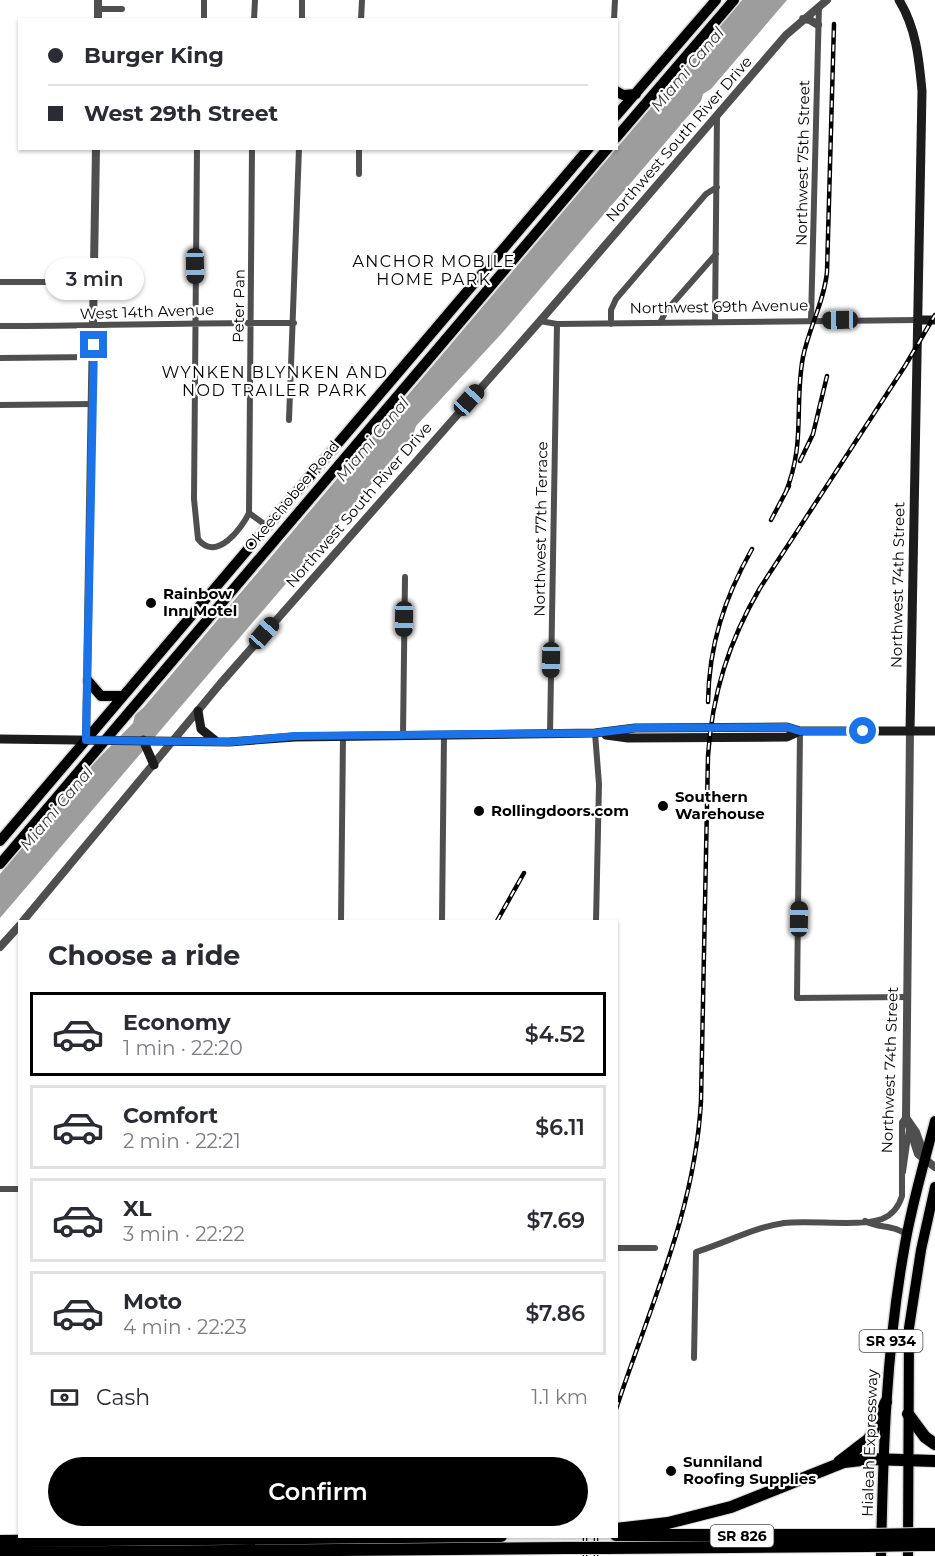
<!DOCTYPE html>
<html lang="en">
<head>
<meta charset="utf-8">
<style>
  body { margin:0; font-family:Montserrat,sans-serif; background:#f2f2f3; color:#2b2b33; height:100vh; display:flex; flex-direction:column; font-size:22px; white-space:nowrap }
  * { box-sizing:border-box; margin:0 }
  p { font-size:20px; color:#7c7c81 }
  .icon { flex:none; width:33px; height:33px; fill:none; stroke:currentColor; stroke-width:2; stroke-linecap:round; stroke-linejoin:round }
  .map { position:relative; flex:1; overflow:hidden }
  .side { position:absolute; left:18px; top:920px; width:600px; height:618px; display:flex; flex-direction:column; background:#fff; border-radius:0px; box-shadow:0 2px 4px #0004 }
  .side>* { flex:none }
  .banner { position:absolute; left:18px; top:18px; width:600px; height:132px; border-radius:0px; box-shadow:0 2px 4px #0004; display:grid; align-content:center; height:132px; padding:0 30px; background:#fff }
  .end { position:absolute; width:27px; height:27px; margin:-14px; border:8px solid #1a73e8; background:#fff; box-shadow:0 0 0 3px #fff }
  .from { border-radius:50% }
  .bubble { position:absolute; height:42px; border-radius:21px; background:#fff; box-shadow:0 2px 4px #0004; font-size:20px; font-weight:600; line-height:42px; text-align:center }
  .car { position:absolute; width:18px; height:36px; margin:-18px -9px; border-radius:8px; box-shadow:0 0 4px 2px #0007; background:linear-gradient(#222 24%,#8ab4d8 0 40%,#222 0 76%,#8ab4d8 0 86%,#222 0) }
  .banner b { display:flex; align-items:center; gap:21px; height:57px; font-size:22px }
  .banner b+b { border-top:2px solid #e1e1e2 }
  .banner i { width:15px; height:15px; background:#2b2b33 }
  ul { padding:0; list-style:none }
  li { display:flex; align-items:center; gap:18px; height:84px; margin:0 12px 9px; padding:0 18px; border:3px solid #e1e1e2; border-radius:0px }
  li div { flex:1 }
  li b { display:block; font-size:22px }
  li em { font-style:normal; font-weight:600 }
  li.on { border-color:#000 }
  li>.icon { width:54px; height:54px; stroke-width:1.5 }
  h2 { padding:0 30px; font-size:27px; line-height:72px }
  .pay { display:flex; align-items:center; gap:15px; height:66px; padding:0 30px; font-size:22px }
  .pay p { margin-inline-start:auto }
  .button { display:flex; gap:12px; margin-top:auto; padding:12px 30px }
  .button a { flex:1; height:69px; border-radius:36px; background:#000; color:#fff; font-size:24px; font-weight:600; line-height:69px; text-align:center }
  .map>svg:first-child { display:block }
</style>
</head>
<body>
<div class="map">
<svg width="935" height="1556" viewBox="0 0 935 1556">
  <rect width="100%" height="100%" fill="#fff"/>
  <path fill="#9d9d9d" d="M742 0H787L711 89 703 94 701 101 503 332 416 426 413 435 0 918V874L96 761 133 723 135 715 144 707Z"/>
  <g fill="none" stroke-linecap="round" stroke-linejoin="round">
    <g stroke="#dbdbdb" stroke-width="13">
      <path id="primary" d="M881 1556C883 1453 886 1351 904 1250 911 1206 924 1164 935 1121
        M908 1556 909 1328 921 1250 935 1187"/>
    </g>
    <g stroke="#dbdbdb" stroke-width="13">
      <path id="trunk" d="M616 91 623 95 636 94
        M616 116 716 0
        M616 138 734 0
        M88 681 101 696H123
        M0 841 589 148
        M0 864 608 148"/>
    </g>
    <g stroke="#dbdbdb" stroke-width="14">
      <path id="motorway" d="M908 1414 925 1437 935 1444
        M839 1462 869 1439 886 1402
        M616 1529 668 1523 731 1507 844 1462 870 1459 935 1461
        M922 1534H935
        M616 1535H867
        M0 1541 501 1536
        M922 1545H935
        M605 1548 867 1546
        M0 1553 566 1548"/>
    </g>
    <path stroke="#4f4f4f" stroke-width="6" d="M204 0V20
      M98 9H122
      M254 20 255 0
      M302 20V0
      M361 20 362 0
      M614 20 615 0
      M197 148 194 499 198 539C216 563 242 528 249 513
      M359 174V148
      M0 282H56
      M811 320 819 6
      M540 321 557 324 918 320
      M715 322 717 115
      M660 323 666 311 716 254
      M611 324V310L616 299 706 194 717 187
      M0 326C98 326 196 322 294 323
      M0 358 94 357
      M0 405 93 404
      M289 420 299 148
      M249 513 252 148
      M249 513 267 526
      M800 731 797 998 908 997
      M595 733 599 784 596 921
      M550 734 557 324
      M403 735 405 577
      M341 921 343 736
      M442 921 444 735
      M903 1172 909 1129
      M0 1189H20
      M865 1221C880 1229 893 1224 907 1235
      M616 1248H655
      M694 1358 696 1252C725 1243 755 1227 784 1223 810 1220 860 1227 882 1219 892 1215 899 1206 902 1196V1122L906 1117"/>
    <path stroke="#4f4f4f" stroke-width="8" d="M803 19 810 20 818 25
      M98 20V0
      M910 731 906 1117 918 1154 935 1167
      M86 740 96 148
      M23 921 220 684 540 321 786 35 827 0
      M0 947 20 925
      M907 1119 916 1132 925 1157"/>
    <path stroke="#1c1c1c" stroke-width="9" d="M899 0C916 28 919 58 922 91L910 731
      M918 320H935
      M198 711 201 729 217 742
      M606 735 628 738 787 737 800 731H935
      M0 739 229 742 295 737 595 733 635 728 787 727 800 731
      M143 740 154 765"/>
    <use href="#primary" stroke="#000" stroke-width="10"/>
    <use href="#trunk" stroke="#000" stroke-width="10"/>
    <use href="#motorway" stroke="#000" stroke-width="12"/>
    <g stroke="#000" stroke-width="4.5">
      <path id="rail" d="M800 461 813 434 827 376
        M785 494C806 444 794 406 803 357 809 328 824 302 827 272L834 24
        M771 520 789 486
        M708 702C709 645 724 599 752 549
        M497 921 524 873
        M616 1409C650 1306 695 1211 701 1101L708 756C712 694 729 641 760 588L905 366 935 315
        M585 1536V1556
        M596 1536V1556"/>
    </g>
    <use href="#rail" stroke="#fff" stroke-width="2" stroke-dasharray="7" stroke-linecap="butt"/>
    <g stroke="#dbdbdb" stroke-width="14" stroke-linecap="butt">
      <path id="motorway-bridge" d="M867 1535 922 1534
        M867 1546 922 1545
        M566 1548H605"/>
    </g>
    <use href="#motorway-bridge" stroke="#000" stroke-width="12"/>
  </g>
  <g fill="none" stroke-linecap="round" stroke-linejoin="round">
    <path stroke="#1a73e8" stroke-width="8" d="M94 345 86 740 229 742 295 736 595 733 635 728 787 727 800 731H863"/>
  </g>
  <g fill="#000" stroke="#fff" stroke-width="2">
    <circle cx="151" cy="603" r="6"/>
    <circle cx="663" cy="806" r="6"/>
    <circle cx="479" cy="811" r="6"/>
    <circle cx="671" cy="1471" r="6"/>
  </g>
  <g text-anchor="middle" stroke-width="4.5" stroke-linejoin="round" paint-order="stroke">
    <g fill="#fff" stroke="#4c4c4c" stroke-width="1.5">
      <rect x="859.5" y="1330" width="63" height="22" rx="4.5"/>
      <rect x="710.5" y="1525" width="63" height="22" rx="4.5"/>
    </g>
    <g font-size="14" font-weight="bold" fill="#000">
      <text x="891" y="1346">SR 934</text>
      <text x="742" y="1541">SR 826</text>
    </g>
    <g font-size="15" fill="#000" stroke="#fff">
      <text transform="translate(679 139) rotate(-49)" y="5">Northwest South River Drive</text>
      <text transform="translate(803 163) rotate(-89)" y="5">Northwest 75th Street</text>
      <text transform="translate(239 306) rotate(-89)" y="5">Peter Pan</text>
      <text transform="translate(719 307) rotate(-1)" y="5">Northwest 69th Avenue</text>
      <text transform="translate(147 312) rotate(-2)" y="5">West 14th Avenue</text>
      <text transform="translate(292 496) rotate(-50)" y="5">Okeechobee Road</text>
      <text transform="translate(359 505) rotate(-49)" y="5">Northwest South River Drive</text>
      <text transform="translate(541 529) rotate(-89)" y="5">Northwest 77th Terrace</text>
      <text transform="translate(898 585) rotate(-89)" y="5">Northwest 74th Street</text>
      <text transform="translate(890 1070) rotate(-88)" y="5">Northwest 74th Street</text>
      <text transform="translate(870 1443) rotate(-88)" y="5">Hialeah Expressway</text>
    </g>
    <g font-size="15" font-weight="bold" fill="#000" stroke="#fff" text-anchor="start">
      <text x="163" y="599">Rainbow<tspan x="163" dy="17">Inn Motel</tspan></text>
      <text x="675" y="802">Southern<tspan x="675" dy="17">Warehouse</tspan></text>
      <text x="491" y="816">Rollingdoors.com</text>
      <text x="683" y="1467">Sunniland<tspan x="683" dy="17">Roofing Supplies</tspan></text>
    </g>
    <g font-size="16" font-style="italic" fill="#3e3e3e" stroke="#fff">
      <text transform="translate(687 69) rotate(-50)" y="6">Miami Canal</text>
      <text transform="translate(372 439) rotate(-50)" y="6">Miami Canal</text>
      <text transform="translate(56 808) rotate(-50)" y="6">Miami Canal</text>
    </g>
    <g font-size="16" letter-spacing="1.5" fill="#000" stroke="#fff">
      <text x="434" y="267">ANCHOR MOBILE<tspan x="434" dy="18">HOME PARK</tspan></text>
      <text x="275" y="378">WYNKEN BLYNKEN AND<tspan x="275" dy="18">NOD TRAILER PARK</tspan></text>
    </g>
  </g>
</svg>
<i class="end from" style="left:863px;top:731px"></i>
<i class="end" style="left:94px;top:345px"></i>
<div class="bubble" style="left:45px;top:258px;width:99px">3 min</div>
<i class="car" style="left:195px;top:266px;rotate:179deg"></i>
<i class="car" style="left:840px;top:320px;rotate:269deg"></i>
<i class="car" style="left:469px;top:400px;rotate:42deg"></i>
<i class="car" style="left:404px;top:619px;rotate:181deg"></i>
<i class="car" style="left:264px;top:633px;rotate:41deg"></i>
<i class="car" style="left:551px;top:660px;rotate:181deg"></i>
<i class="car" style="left:799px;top:919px;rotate:1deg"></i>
<div class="banner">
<b><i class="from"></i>Burger King</b>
<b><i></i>West 29th Street</b>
</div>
<section class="side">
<h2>Choose a ride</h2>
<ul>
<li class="on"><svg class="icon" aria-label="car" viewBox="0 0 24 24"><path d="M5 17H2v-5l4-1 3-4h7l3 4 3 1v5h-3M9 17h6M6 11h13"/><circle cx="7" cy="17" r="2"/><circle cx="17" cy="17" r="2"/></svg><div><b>Economy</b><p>1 min · 22:20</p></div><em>$4.52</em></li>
<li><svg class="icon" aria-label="car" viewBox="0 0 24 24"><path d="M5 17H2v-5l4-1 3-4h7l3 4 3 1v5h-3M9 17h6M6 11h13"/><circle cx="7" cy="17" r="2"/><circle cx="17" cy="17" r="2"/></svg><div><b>Comfort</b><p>2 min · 22:21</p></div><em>$6.11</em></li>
<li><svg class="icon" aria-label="car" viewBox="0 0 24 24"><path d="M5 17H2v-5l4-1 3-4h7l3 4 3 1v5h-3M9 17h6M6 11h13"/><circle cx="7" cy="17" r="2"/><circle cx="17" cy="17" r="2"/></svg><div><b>XL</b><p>3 min · 22:22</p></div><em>$7.69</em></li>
<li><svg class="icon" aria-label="car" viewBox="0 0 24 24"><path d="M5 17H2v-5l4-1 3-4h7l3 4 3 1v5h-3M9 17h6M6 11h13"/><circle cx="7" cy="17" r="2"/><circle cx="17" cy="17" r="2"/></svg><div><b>Moto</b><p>4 min · 22:23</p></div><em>$7.86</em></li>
</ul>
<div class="pay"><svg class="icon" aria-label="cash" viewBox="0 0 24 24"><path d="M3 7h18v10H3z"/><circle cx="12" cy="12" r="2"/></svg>Cash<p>1.1 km</p></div>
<div class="button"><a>Confirm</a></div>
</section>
</div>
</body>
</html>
